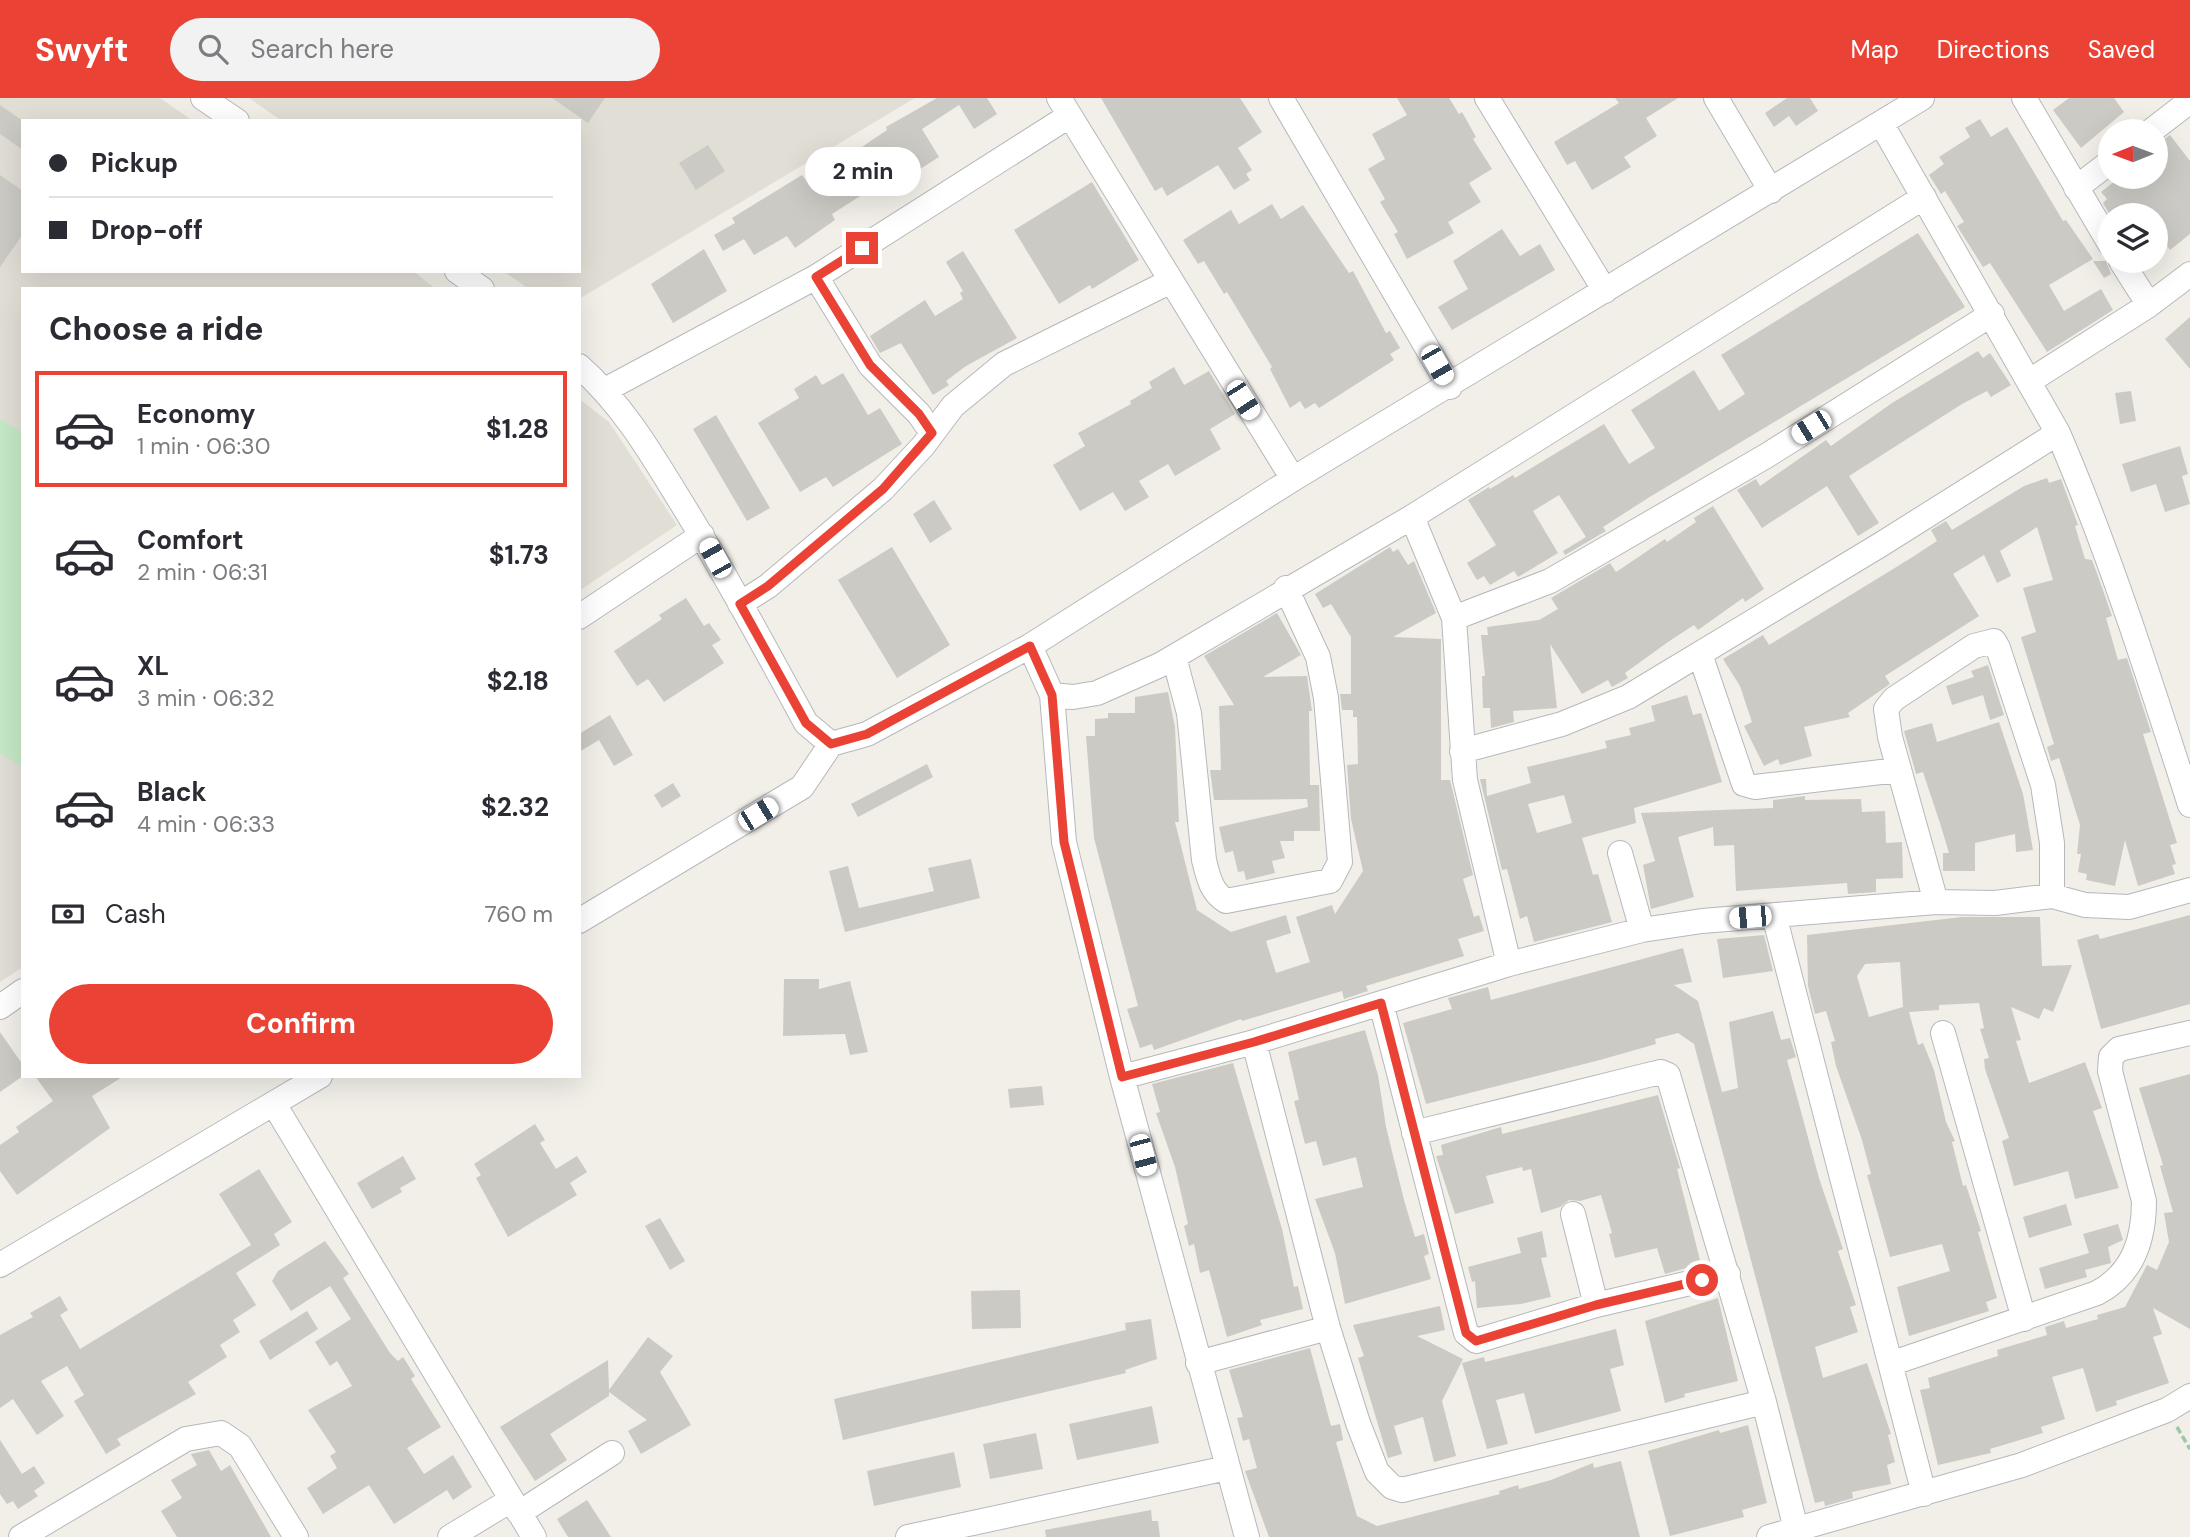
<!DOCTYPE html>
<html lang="en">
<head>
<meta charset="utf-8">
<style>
  body { margin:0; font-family:"DM Sans",sans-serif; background:#f2f2f3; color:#2b2b33; height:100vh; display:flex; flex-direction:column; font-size:26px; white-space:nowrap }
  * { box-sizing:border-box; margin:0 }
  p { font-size:23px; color:#7c7c81 }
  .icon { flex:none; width:38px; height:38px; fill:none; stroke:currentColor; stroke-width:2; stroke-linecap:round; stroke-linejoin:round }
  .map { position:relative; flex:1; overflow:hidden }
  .side { position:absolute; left:21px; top:189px; width:560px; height:791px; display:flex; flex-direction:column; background:#fff; border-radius:0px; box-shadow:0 7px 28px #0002 }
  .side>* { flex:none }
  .hud { position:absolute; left:21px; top:21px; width:560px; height:154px; border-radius:0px; box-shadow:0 7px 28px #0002; display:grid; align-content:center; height:154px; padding:0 28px; background:#fff }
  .needle { width:46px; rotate:269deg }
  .controls { position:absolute; left:2098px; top:21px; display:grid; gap:14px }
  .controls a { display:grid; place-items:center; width:70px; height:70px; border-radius:50%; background:#fff; box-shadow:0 7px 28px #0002; font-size:35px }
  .end { position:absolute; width:32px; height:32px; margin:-16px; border:9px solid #ea4335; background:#fff; box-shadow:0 0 0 4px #fff }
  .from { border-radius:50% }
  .bubble { position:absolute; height:49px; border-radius:24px; background:#fff; box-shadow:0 7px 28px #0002; font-size:23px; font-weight:700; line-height:49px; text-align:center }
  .car { position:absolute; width:21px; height:42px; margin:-21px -10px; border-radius:9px; box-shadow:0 0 5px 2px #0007; background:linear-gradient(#fff 24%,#345 0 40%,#fff 0 76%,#345 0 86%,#fff 0) }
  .hud b { display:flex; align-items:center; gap:24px; height:66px; font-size:26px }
  .hud b+b { border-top:2px solid #e1e1e2 }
  .hud i { width:18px; height:18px; background:#2b2b33 }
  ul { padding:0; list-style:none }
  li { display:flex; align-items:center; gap:21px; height:116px; margin:0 14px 10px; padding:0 14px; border:4px solid transparent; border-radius:0px }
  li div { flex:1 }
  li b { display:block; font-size:26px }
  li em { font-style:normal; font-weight:700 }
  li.on { border-color:#ea4335 }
  li>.icon { width:63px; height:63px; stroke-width:1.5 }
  h2 { padding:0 28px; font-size:32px; line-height:84px }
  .pay { display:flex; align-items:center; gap:18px; height:77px; padding:0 28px; font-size:26px }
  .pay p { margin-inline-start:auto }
  .button { display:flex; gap:14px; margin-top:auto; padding:14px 28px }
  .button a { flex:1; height:80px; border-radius:42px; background:#ea4335; color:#fff; font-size:28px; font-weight:700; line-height:80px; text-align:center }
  header { display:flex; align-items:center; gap:42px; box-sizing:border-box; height:98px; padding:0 35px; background:#ea4335; color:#fff }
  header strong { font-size:33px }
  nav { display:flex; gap:38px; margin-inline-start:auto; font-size:24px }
  .search { width:490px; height:63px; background:#f2f2f3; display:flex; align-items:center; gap:18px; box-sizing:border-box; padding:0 24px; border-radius:38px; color:#7c7c81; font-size:26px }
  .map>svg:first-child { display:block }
</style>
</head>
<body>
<header>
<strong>Swyft</strong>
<div class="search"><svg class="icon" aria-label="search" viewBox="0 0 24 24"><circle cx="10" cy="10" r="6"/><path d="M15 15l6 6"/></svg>Search here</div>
<nav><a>Map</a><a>Directions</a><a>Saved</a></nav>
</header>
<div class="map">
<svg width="2190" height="1439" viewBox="0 0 2190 1439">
  <rect width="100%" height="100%" fill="#f1efe8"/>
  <path fill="#e1ded6" d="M0 0H160L193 23H23V173H413L436 191H23V869L0 884Z
    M249 0H915L579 201V191H529L503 173H579V23H282Z
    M579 301 609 324 677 427 579 493Z"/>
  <path fill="#c5e8c5" d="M0 321 23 335V669L0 655Z"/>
  <path fill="#cccac5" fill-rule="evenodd" d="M552 0H605L588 25Z
    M937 0H987L997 16 974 31 959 7 922 31 939 59 914 75 910 68 865 95 832 116 835 122 795 150 787 138 754 157 744 141 723 153 714 137 735 125 732 120 802 77 807 84 822 76 887 32 886 29Z
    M1101 0H1240L1262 34 1238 50 1252 72 1246 76 1250 82 1234 92 1218 67 1167 98 1162 89 1155 93Z
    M1397 0H1449L1459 16 1462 14 1476 39 1473 41 1492 71 1469 85 1481 104 1448 124 1454 135 1407 161 1394 136 1398 134 1380 104 1385 101 1368 71 1385 61 1372 36 1407 17Z
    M1615 0H1678L1646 20 1657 38 1624 59 1631 69 1592 92 1575 63 1567 67 1554 44 1619 5Z
    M1787 0H1810L1818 13 1796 28 1789 18 1774 29 1765 15Z
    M2069 0H2114L2124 14 2081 50 2053 12Z
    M0 7 23 23V52L0 36Z
    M1980 21 1991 39 2007 29 2063 123 2066 122 2093 161 2049 187 2064 213 2101 191 2113 212 2047 254 1990 165 1983 169 1957 128 1964 124 1945 93 1941 96 1929 77 1944 66 1939 59 1970 39 1965 30Z
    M2170 37 2190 63V136L2170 152 2156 133V117H2110L2103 105 2107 101 2101 94 2120 79H2156V47Z
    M708 47 725 73 696 92 679 65Z
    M0 77 23 93V136L0 169Z
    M1092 84 1139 162 1092 191 1090 187 1059 206 1014 132Z
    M1272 106 1281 121 1303 107 1349 175 1353 173 1386 235 1390 233 1400 250 1390 256 1394 262 1319 310 1315 305 1305 311 1300 303 1290 310 1270 271 1272 269 1227 194 1224 196 1204 163 1198 166 1183 142 1231 112 1239 126Z
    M1502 131 1520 158 1540 146 1555 172 1452 232 1438 209 1468 191 1453 163Z
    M1918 135 1965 209 1648 400 1603 429 1606 433 1565 457 1563 453 1586 439 1559 397 1533 413 1558 455 1518 479 1514 473 1490 487 1484 478 1477 482 1467 465 1496 447 1468 402 1489 389 1490 391 1513 377 1515 380 1604 326 1629 366 1655 350 1631 312 1694 272 1719 313 1745 296 1721 257Z
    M704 151 727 193 673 225 651 186Z
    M963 153 1017 240 966 268 946 283 949 287 933 297 901 245 880 255 870 238 925 202 935 218 963 201 960 195 963 193 946 164Z
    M2093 163H2106L2111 176 2104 180Z
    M2190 219V271L2165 241Z
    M1978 253 1983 260 1990 255 2011 287 1991 299 1987 293 1962 306 1849 378 1879 425 1858 438 1827 388 1762 430 1737 392 1756 381 1760 388 1826 342 1831 348 1892 305Z
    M1174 269 1184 287 1209 273 1235 316 1210 331 1221 351 1175 378 1168 366 1139 383 1149 399 1125 413 1113 394 1080 413 1053 367 1085 348 1078 335 1131 306 1130 303 1152 290 1149 284Z
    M843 275 868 317 880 310 902 346 833 389 826 379 800 394 758 325 799 300 794 291 816 277 822 287Z
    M2131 293 2136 323 2120 326 2115 295Z
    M716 317 770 410 747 423 693 331Z
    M2180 348 2188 376 2182 378 2190 406 2165 414 2156 386 2131 394 2122 366Z
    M2047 380 2049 385 2061 381 2078 427 2075 428 2085 461 2092 462 2098 478 2112 518 2106 520 2118 562 2127 560 2151 634 2143 636 2177 745 2170 747 2176 766 2172 767 2175 776 2138 788 2125 742 2115 788 2086 782 2087 776 2078 774 2081 756H2077L2080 727 2059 660 2051 663 2047 649 2054 646 2021 539 2036 534 2023 490 2053 482 2037 429 2000 453 2011 478 1997 485 1984 457 1953 476 1979 518 1885 578 1890 586 1848 615 1850 619 1804 629 1812 658 1780 667 1778 661 1764 668 1744 628 1752 624 1740 588 1723 561 1763 537 1769 547 1911 460 1937 443 1931 432 1946 423 1952 432 2024 388Z
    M934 402 952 431 930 445 913 416Z
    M1713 408 1764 491 1745 504 1743 500 1698 532 1694 527 1668 544 1625 575 1628 580 1612 589 1608 582 1582 596 1550 546 1557 610 1513 613 1514 624 1491 630 1490 610H1483L1482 578H1485L1481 537H1488L1487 529 1539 522 1558 511 1551 500 1610 465 1616 474 1622 470 1665 441 1667 444 1696 424 1694 420Z
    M892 449 950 547 897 580 838 482Z
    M1390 449 1393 454 1398 451 1408 467 1414 463 1436 515 1393 539 1441 541V682H1450L1473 777 1463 781 1474 819 1479 817 1484 833 1458 841 1464 858 1366 888 1368 893 1344 901 1342 893 1242 923 1241 921 1154 952 1152 946 1140 950 1127 911 1138 908 1094 740 1086 638H1095V621L1108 620V615H1135V599L1168 594 1175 629 1179 724H1175L1197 812 1231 834 1286 817 1291 835 1266 843 1276 875 1310 864 1296 819 1332 807 1335 816 1363 773 1351 721 1347 667 1358 666 1357 619H1353V612H1342L1340 596H1351V539L1331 506 1323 510 1315 496Z
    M686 500 704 528 709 525 721 542 712 547 724 565 664 604 648 581 637 588 614 553 662 521 659 517Z
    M1277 515 1301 557 1263 579 1307 578 1312 613H1309L1310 687H1319L1320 733H1294V743H1280L1285 760 1272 763 1275 775 1246 782 1244 773 1238 774 1233 753 1225 755 1219 729 1308 709 1307 701 1214 702 1210 672H1221L1219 608 1234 607 1204 558Z
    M1988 567 2004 617 1990 622 1983 597 1952 607 1946 588 1974 579 1971 573Z
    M1687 597 1693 617 1701 615 1722 684 1634 710 1636 725 1582 740 1593 777 1598 776 1612 824 1534 844 1527 818 1520 821 1507 771 1502 772 1480 681H1486L1487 698 1531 685 1527 669 1607 650 1605 643 1631 637 1629 630 1655 623 1651 608ZM1564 697 1572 725 1537 735 1528 706Z
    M610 617 633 657 614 668 599 642 579 654V636Z
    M1999 624 2023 696 2033 752 2016 754 2015 736 1975 745V773H1943V755H1949L1940 725 1923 674 1916 676 1904 633 1932 625 1937 644Z
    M927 666 933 679 858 719 851 706Z
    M673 685 681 698 662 710 654 697Z
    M1805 698V702L1861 701 1862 714 1885 713 1886 745 1902 744 1903 780 1876 781V794L1848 796 1847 785 1736 793 1734 747 1714 748 1713 729 1678 739 1694 799 1651 811 1643 767 1655 763 1641 715 1773 710V702Z
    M971 761 980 800 845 834 829 773 848 768 859 810 934 793 928 770Z
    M2190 817V906L2101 931 2077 842 2098 836 2100 841Z
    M1962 819H2040L2042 868 2072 867 2053 914 2044 910 2039 921 2011 909 2021 942 2016 943 2029 985 2085 964 2102 1010 2093 1013 2119 1090 2075 1101 2068 1073 2014 1088 2002 1043 2009 1040 1985 971 1984 961 1989 960 1980 931 1984 930 1979 905 1939 907V912L1909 914 1918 947 1923 945 1934 972 1946 1024 1955 1043 1952 1044 1963 1088 1966 1087 1981 1133 1978 1134 1997 1200 1986 1204 1989 1213 1909 1238 1897 1189 1950 1173 1942 1146 1890 1159 1867 1077 1871 1076 1862 1042 1836 968 1831 944 1835 943 1826 913 1815 916 1808 888 1807 837ZM1900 864 1903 909 1869 919 1857 878 1865 866Z
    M1764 837 1773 873 1723 880 1717 841Z
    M1683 850 1692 884 1674 887 1698 903 1722 994 1738 990 1729 924 1773 913 1781 942 1790 940 1796 959 1787 962 1819 1080 1843 1151 1838 1153 1856 1207 1850 1209 1858 1234 1815 1249 1823 1280 1867 1265 1891 1336 1888 1337 1895 1364 1887 1367 1891 1386 1852 1394 1853 1400 1825 1408 1824 1403 1815 1405 1694 946 1678 935 1655 941 1656 946 1600 962 1426 1006 1403 925 1452 911 1448 900 1488 889 1491 902Z
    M784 881H819V891L850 883 868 954 850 957 845 936 783 938Z
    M1365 932 1378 977 1386 1029 1404 1102 1415 1139 1424 1136 1429 1156 1424 1158 1431 1181 1345 1206 1335 1155 1315 1101 1363 1089 1356 1059 1323 1068 1316 1043 1305 1046 1294 1003 1299 1002 1288 954Z
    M0 934 23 967V978L0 994Z
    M1233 965 1282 1131 1294 1189 1298 1188 1303 1211 1260 1222 1262 1227 1227 1239 1209 1172 1200 1175 1194 1146 1189 1148 1184 1128 1188 1126 1175 1069 1156 1015 1160 1014 1152 986Z
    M2190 976V1231L2153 1210 2162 1236 2153 1239 2169 1285 2116 1303 2117 1307 2096 1314 2083 1270 2052 1279 2065 1321 2041 1329 2043 1335 1990 1351 1991 1355 1938 1367 1920 1292 1930 1290 1928 1280 1998 1258 1997 1252 2047 1237 2045 1229 2064 1223 2066 1230 2098 1221 2097 1217 2125 1209 2147 1167 2157 1172 2169 1144 2164 1115 2173 1114 2160 1068 2163 1067 2139 990Z
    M35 978H124L92 998 110 1030 17 1097 0 1073V1047L19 1034 16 1029 53 1003Z
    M1042 988 1044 1007 1010 1010 1008 991Z
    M1658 997 1680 1070 1677 1071 1701 1166 1665 1176 1657 1150 1615 1160 1609 1136 1612 1135 1601 1097 1580 1103 1569 1102 1560 1109 1541 1115 1531 1071 1523 1073 1522 1069 1486 1078 1494 1105 1455 1116 1436 1058 1443 1057 1441 1047 1501 1029 1502 1036Z
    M535 1026 545 1042 540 1045 556 1071 577 1058 587 1074 570 1085 577 1097 508 1139 476 1080 481 1077 474 1066Z
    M403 1058 416 1081 400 1090 402 1094 372 1111 357 1085Z
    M259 1071 292 1124 274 1136 280 1147 236 1175 256 1207 233 1222 240 1234 220 1247 227 1259 188 1284 196 1296 117 1341 121 1347 106 1356 74 1303 84 1297 67 1268 41 1283 64 1318 37 1337 13 1301 0 1310V1237L33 1219 30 1215 60 1198 68 1212 60 1217 80 1251 251 1147 219 1096Z
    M2066 1106 2072 1127 2029 1140 2023 1119Z
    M660 1120 685 1163 670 1172 645 1128Z
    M2118 1126 2123 1142 2108 1149 2111 1165 2085 1172 2087 1179 2045 1191 2039 1170 2089 1155 2083 1136Z
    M1542 1133 1547 1159 1541 1160 1551 1199 1521 1206 1477 1210 1475 1183 1472 1184 1468 1169 1521 1155 1517 1140Z
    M325 1143 349 1176 343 1180 390 1255 398 1263 403 1259 415 1278 411 1281 441 1329 407 1350 424 1376 453 1357 472 1389 453 1402 447 1392 394 1426 369 1387 323 1416 307 1390 337 1370 330 1358 336 1354 308 1312 352 1288 337 1263 330 1268 315 1244 351 1221 330 1188 291 1213 272 1183 278 1173Z
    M1020 1192 1021 1230 972 1231 971 1193Z
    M1718 1200 1738 1283 1684 1296 1685 1299 1665 1305 1645 1223Z
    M1440 1208 1445 1232 1417 1238 1463 1261 1442 1303 1456 1358 1434 1364 1423 1319 1394 1328 1402 1356 1388 1360 1358 1260 1364 1258 1353 1227Z
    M307 1213 318 1231 270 1262 259 1243Z
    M1151 1221 1157 1261 1125 1272 1126 1275 843 1342 834 1301 1126 1232 1125 1225Z
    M1616 1231 1624 1267 1610 1271 1621 1313 1535 1336 1524 1295 1496 1302 1508 1346 1487 1351 1462 1265 1484 1259 1485 1264Z
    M648 1239 673 1258 660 1274 691 1327 641 1356 628 1333 647 1322 609 1294V1298L550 1336 567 1362 535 1383 500 1329 608 1262 609 1292Z
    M1310 1250 1331 1328 1340 1326 1343 1342 1336 1344 1357 1418 1377 1428 1500 1396 1499 1393 1518 1387 1519 1391 1551 1382 1593 1365 1594 1370 1621 1363 1640 1439H1269L1245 1373 1257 1370 1249 1341 1243 1343 1237 1320 1243 1319 1229 1272Z
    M1152 1308 1159 1345 1077 1362 1069 1326Z
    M1748 1327 1767 1405 1742 1412 1744 1419 1670 1438 1648 1353 1719 1332 1720 1335Z
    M1036 1335 1043 1371 990 1381 983 1346Z
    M0 1342 22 1376 34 1368 45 1385 34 1393 38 1398 18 1411 13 1403 7 1406 0 1396Z
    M209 1352 221 1373 230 1367 271 1439H177L161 1413 182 1400 171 1382 197 1367 191 1356Z
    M954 1354 961 1389 874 1408 867 1373Z
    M587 1402 611 1439H568L557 1421Z
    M1151 1412 1152 1423H1158L1160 1439H1046L1045 1432Z"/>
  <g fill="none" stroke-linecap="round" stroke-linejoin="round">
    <g stroke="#b5b8bc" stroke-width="26">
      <path id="minor" d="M203 0 237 23
        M1059 0 1293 381
        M1281 0 1450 289
        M1487 0 1605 193
        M1716 0 1771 93
        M2024 0 2110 146
        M1881 25 2058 335C2110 456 2150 582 2190 707
        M2151 33 2190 3
        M2076 90 2110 64
        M2121 163 2149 207
        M457 173 482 191
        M816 179 870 267 919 316 932 335
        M579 268C620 304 648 350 676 396 722 470 764 548 806 625L831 646
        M2031 282 2149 207 2190 176
        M605 292 816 179 1069 18
        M1412 419 1454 520 1465 682 1509 866
        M740 506 768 488 883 391 923 348 953 308 1004 266 1171 183
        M579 519 702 437
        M1454 520 1550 483 1766 358 1992 216
        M1030 548 1052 597 1064 744 1122 979 1247 1439
        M1700 556 1744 686 1755 689 1898 672
        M1174 559 1189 615 1204 762C1208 778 1211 794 1226 803L1330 783 1340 764 1326 600 1318 559 1286 490
        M1052 597 1073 599 1097 595 1160 567 1412 419 1924 99
        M1462 653 1562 626 1628 599 1880 447 2058 335
        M1620 755 1642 832
        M1936 804 1890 639 1886 611 1894 601 1974 548 1994 543 1998 550 2043 687 2052 745V798
        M1774 817 1924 1396
        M579 823 802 689 831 646 867 636 1030 548 1293 381 1922 0
        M1381 905 1466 1235 1476 1243 1596 1207 1728 1176
        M0 909 23 893
        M1943 935 2024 1221
        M1254 944 1328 1230 1358 1325 1377 1374 1392 1389 1402 1392 1764 1304
        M1122 979 1254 944 1509 866 1642 832 1702 823 1936 804 1995 805 2052 798 2085 807 2129 809 2190 792
        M274 1006 534 1439
        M1414 1035 1644 978 1661 974 1668 977 1764 1304 1796 1431
        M1573 1116 1596 1207
        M0 1167 320 978
        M1198 1265 1328 1230
        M1893 1265 2097 1195C2133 1176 2144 1142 2144 1103L2110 973 2111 959 2119 951 2190 935
        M519 1415 612 1355
        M21 1439 186 1341 221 1335 240 1348 296 1439
        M450 1439 511 1402
        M908 1439 1227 1370
        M1769 1439 2022 1367 2167 1312 2190 1298"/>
    </g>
    <path stroke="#9cc7a9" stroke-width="3.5" stroke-dasharray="7 3.5" stroke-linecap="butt" d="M2177 1329 2190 1351"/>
    <use href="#minor" stroke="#fff" stroke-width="24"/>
  </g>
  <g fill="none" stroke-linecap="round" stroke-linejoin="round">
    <path stroke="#ea4335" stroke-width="9" d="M862 150 816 179 870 267 919 316 932 335 883 391 768 488 740 506 806 625 831 646 867 636 1030 548 1052 597 1064 744 1122 979 1254 944 1381 905 1466 1235 1476 1243 1596 1207 1702 1182"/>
  </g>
</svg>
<div class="controls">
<a><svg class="needle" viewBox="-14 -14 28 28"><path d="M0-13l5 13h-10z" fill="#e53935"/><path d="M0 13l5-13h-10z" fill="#7c7c81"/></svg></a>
<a><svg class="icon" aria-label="layers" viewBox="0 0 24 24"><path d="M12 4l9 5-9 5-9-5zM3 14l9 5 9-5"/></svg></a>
</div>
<i class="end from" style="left:1702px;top:1182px"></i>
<i class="end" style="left:862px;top:150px"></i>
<div class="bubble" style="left:805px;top:49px;width:116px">2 min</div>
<i class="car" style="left:1437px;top:267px;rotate:150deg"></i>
<i class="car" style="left:1243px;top:302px;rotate:147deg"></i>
<i class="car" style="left:1811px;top:329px;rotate:238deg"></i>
<i class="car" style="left:715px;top:460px;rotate:331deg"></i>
<i class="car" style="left:758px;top:716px;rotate:59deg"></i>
<i class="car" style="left:1750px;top:819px;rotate:265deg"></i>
<i class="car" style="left:1143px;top:1057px;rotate:165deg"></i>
<div class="hud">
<b><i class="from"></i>Pickup</b>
<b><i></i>Drop-off</b>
</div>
<section class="side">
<h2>Choose a ride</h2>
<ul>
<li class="on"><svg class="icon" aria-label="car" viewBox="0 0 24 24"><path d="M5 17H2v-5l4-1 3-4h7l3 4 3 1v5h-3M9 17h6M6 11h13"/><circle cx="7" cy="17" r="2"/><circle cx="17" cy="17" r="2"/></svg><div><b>Economy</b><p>1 min · 06:30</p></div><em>$1.28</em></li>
<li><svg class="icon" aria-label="car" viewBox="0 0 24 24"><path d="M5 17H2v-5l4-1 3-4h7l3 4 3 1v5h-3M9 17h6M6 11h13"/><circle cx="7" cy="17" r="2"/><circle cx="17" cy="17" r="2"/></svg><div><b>Comfort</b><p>2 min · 06:31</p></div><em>$1.73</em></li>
<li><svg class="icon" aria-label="car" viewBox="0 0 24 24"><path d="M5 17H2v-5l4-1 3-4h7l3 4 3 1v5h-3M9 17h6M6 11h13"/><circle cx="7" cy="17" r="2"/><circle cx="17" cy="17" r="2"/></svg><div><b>XL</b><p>3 min · 06:32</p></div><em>$2.18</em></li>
<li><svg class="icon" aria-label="car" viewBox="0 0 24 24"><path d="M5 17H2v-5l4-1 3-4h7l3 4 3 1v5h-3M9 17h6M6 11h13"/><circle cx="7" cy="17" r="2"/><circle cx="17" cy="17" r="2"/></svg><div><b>Black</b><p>4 min · 06:33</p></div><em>$2.32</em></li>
</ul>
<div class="pay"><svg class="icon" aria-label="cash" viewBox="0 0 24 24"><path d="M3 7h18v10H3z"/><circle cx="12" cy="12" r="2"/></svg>Cash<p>760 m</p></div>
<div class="button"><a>Confirm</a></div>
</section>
</div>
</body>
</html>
